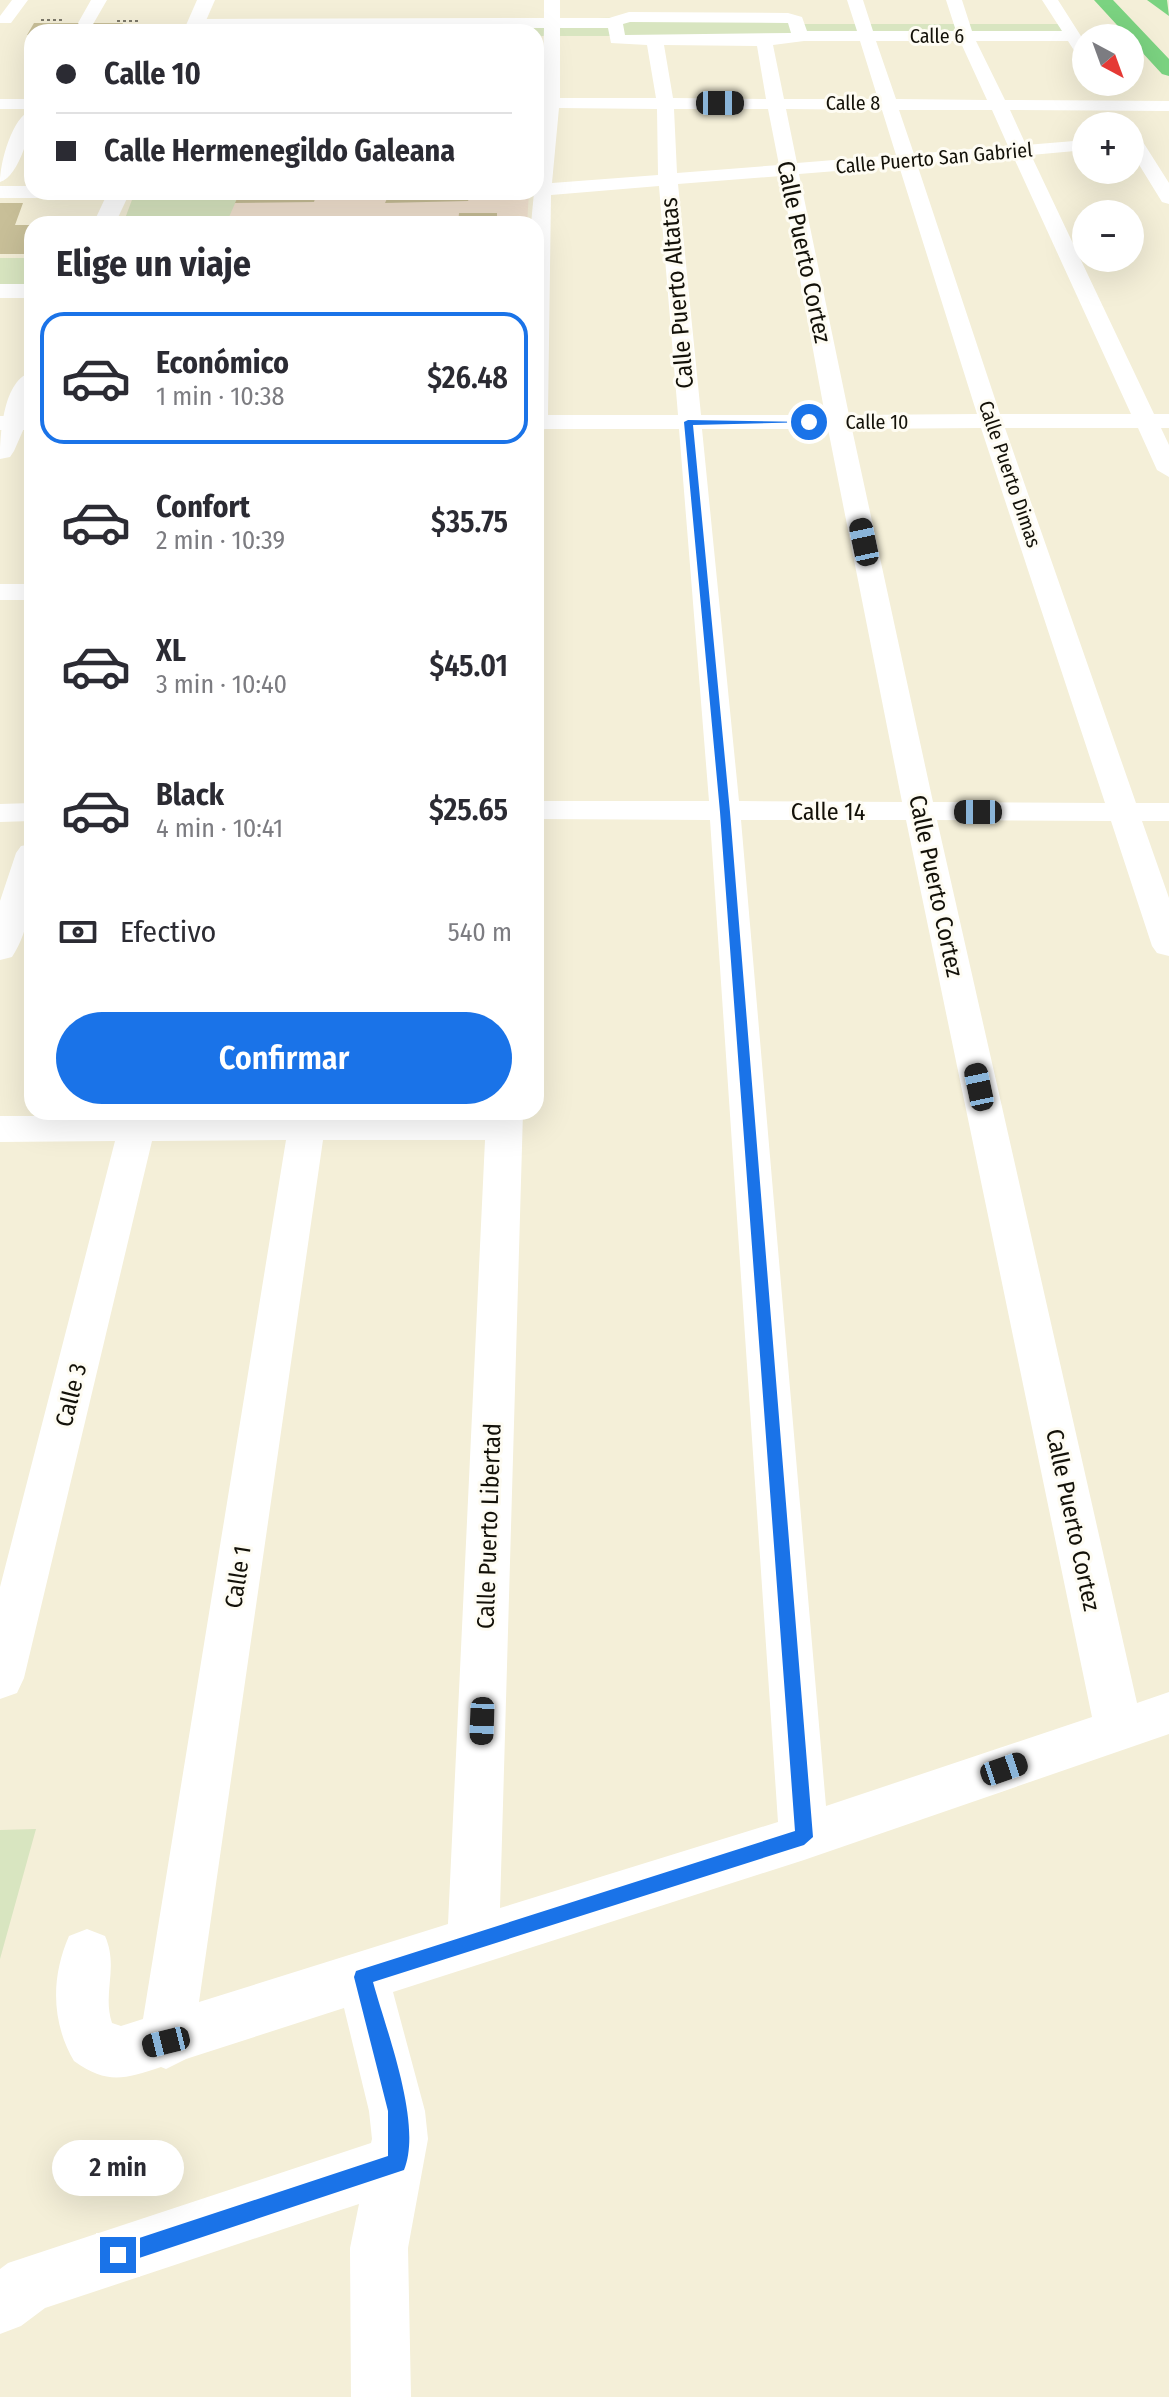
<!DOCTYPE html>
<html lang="es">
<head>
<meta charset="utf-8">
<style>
  body { margin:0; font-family:"Fira Sans Condensed",sans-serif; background:#f7f7f7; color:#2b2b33; height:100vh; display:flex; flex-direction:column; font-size:30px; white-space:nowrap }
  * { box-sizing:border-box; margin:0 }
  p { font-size:26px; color:#7c7c81 }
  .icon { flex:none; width:44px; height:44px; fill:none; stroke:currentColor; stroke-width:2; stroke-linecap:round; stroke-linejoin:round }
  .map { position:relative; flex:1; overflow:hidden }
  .sheet { position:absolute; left:24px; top:216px; width:520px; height:904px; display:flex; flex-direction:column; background:#fff; border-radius:24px; box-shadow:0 8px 32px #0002 }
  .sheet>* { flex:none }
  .banner { position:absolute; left:24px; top:24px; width:520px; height:176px; border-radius:24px; box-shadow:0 8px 32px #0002; display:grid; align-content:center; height:176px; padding:0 32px; background:#fff }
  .needle { width:52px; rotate:139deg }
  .tools { position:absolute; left:1072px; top:24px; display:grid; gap:16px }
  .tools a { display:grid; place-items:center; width:72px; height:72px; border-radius:50%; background:#fff; box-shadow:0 8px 32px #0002; font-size:40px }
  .end { position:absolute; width:36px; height:36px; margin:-18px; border:10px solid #1a73e8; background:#fff; box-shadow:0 0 0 4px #fff }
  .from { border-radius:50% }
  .bubble { position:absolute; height:56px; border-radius:28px; background:#fff; box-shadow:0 8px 32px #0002; font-size:26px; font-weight:600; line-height:56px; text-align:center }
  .car { position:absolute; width:24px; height:48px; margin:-24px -12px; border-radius:10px; box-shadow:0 0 6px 2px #0007; background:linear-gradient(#222 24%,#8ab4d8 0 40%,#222 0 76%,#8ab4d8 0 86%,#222 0) }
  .banner b { display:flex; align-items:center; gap:28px; height:76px; font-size:30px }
  .banner b+b { border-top:2px solid #e1e1e2 }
  .banner i { width:20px; height:20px; background:#2b2b33 }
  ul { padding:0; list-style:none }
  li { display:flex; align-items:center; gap:24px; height:132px; margin:0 16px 12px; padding:0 16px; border:4px solid transparent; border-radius:24px }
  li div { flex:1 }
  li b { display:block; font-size:30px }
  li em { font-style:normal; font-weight:600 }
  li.selected { border-color:#1a73e8 }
  li>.icon { width:72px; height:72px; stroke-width:1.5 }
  h2 { padding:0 32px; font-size:36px; line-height:96px }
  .pay { display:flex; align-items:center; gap:20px; height:88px; padding:0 32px; font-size:30px }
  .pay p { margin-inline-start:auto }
  .cta { display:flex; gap:16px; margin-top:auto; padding:16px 32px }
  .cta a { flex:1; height:92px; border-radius:48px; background:#1a73e8; color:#fff; font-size:32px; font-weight:600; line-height:92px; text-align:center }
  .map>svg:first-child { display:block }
</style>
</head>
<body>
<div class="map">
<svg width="1169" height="2397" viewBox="0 0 1169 2397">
  <rect width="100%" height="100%" fill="#f4efd8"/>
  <path fill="#f2e2d0" d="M135 192H529L527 224H123Z"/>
  <path fill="#d8e5c0" d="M656 17H798L799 24H1063L1071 36H536V32H245L248 24Z
    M135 192H240L226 224H123Z
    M0 258H32V293H0Z
    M36 1829 0 1959V1830Z"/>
  <path fill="#c8bf98" d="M34 23H123L119 32 27 35Z
    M240 192H317L314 202 235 203Z
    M390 192H472L468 201 385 203Z
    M0 203H23L15 225H32V254H0Z
    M459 213H497V224H458Z"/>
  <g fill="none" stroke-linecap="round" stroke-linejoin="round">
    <path stroke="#7d796a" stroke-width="2" stroke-dasharray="3 3" stroke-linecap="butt" d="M41 20H63
      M117 21H140"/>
    <path fill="#fff" fill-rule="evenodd" d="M12 0H28L11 23H0V16Z
      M91 0H107L92 26H80L78 23Z
      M544 0H560V18H609L629 12 788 13 802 17 807 31H857L847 0H863L873 31H956L946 0H962L972 31H1062L1042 0H1058L1086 44V56L1077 55 1068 41H976L1005 100 1169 101V111L1010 110 1026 145 1086 140V150L1031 155 1154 414H1169V428H1161L1169 445V477L1157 470 1138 428H1005L1136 803H1169V821H1142L1169 898V956L1157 953 1152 946 1111 821 937 820 1137 1703 1169 1692V1734L804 1860 393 1992 425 2111 428 2139 408 2248 411 2397H351L350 2248 359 2204 45 2308 21 2326 0 2334V2269L8 2263 371 2143 372 2139 369 2111 344 2008 186 2059 166 2069 161 2067C124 2079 108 2085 74 2061 51 2022 51 1977 69 1936L87 1929 105 1936C119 1968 102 1993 112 2023L121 2026 143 2019 286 1140 152 1141 24 1678 17 1693 0 1699V1587L115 1141 0 1142V1116H122L123 1112H159L158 1116 523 1112 500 1908 778 1822 710 820 536 819V801H709L679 429H545L536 432V224H531L542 108H536V98H542L544 28 196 29 188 24 196 19 544 18ZM630 22 788 23 791 33 625 35 623 24ZM560 28H608L611 43 647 45 656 98H560ZM804 41H860L878 99H784L773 45ZM876 41H960L987 100 896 99ZM664 45 757 46 766 99 673 98ZM559 108 657 109 658 175 552 183ZM674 109H768L779 165 677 173ZM786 109 882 110 896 155 797 163ZM899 110H992L1008 146 914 154ZM1013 156 1131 414H1000L917 164ZM899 166 977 414 849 415 799 174ZM781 176 825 415H701L678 184ZM659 186 678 415H548L551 195ZM981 428 1105 803 933 802 852 429ZM702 429H828L902 802 739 801ZM741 820H906L1092 1717 826 1806ZM323 1140H485L448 1924 199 2002Z
      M0 99H32V109H0Z
      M32 110C32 128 20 176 0 182 0 163 12 116 32 110Z
      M1130 130 1136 131 1169 183V204L1162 202 1130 150Z
      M0 186H32V192H129L119 198H0Z
      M0 416H32V430H0Z
      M0 584H32V600H0Z
      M32 803V821L0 822V804Z
      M32 844C32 882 34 924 12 957L0 960V901L16 853 21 846Z"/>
    <path fill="#fff" fill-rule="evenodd" d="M197 0H215L201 32H183Z
      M108 192H130L115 224H93Z
      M0 284H32V298H0Z
      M32 372V410L14 451 10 457 0 459C0 435 3 379 32 372Z"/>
    <path fill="#7bd381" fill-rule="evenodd" d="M1094 0H1113L1169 59V76L1162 74Z
      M1147 0H1167L1169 16Z"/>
  </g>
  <path fill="#1a73e8" d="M688 420 813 422 693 425 730 812 813 1837 804 1845 373 1982C386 2030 423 2124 404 2170L118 2265 111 2262 108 2255 111 2248 118 2245 388 2156V2111L354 1977 356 1971 795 1831 720 812 684 422Z"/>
  <g text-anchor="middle" stroke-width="6" stroke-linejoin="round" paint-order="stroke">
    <g font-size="20" fill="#131109" stroke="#fefcf3">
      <text x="937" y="43">Calle 6</text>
      <text x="853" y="110">Calle 8</text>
      <text transform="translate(934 158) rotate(-5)" y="7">Calle Puerto San Gabriel</text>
      <text x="877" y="429">Calle 10</text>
      <text transform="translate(1010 474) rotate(71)" y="7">Calle Puerto Dimas</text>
    </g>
    <g font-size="24" fill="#131109" stroke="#fefcf3">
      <text transform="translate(804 252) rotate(78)" y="8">Calle Puerto Cortez</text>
      <text transform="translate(677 293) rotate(-95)" y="8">Calle Puerto Altatas</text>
      <text x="828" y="820">Calle 14</text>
      <text transform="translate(936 886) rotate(78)" y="8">Calle Puerto Cortez</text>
      <text transform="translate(71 1395) rotate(-76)" y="8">Calle 3</text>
      <text transform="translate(1073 1520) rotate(78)" y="8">Calle Puerto Cortez</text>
      <text transform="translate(489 1526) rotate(-88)" y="8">Calle Puerto Libertad</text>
      <text transform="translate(238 1577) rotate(-81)" y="8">Calle 1</text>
    </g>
  </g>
</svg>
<div class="tools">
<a><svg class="needle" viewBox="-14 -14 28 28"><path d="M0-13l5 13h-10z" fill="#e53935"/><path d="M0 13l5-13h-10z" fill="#7c7c81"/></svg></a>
<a>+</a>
<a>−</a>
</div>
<i class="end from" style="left:809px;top:422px"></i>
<i class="end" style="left:118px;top:2255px"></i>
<div class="bubble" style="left:52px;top:2140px;width:132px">2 min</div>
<i class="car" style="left:720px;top:103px;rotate:90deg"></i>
<i class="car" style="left:864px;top:542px;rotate:348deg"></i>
<i class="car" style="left:978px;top:812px;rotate:270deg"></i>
<i class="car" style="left:979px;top:1087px;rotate:348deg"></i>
<i class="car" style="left:482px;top:1721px;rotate:182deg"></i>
<i class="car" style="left:1004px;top:1769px;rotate:71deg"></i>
<i class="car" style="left:166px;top:2042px;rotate:256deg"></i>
<div class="banner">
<b><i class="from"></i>Calle 10</b>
<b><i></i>Calle Hermenegildo Galeana</b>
</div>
<section class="sheet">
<h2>Elige un viaje</h2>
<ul>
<li class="selected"><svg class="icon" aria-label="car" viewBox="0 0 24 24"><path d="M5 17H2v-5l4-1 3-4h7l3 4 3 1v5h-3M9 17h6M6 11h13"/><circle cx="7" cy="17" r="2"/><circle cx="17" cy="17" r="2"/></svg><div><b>Económico</b><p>1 min · 10:38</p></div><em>$26.48</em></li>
<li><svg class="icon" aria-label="car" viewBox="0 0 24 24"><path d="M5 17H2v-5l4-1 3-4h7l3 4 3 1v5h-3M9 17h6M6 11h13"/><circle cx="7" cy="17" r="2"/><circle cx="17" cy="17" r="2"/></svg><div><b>Confort</b><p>2 min · 10:39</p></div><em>$35.75</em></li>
<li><svg class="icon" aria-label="car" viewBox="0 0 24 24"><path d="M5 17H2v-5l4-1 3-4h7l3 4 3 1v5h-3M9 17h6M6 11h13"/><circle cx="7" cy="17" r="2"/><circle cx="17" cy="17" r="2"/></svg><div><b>XL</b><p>3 min · 10:40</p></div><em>$45.01</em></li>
<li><svg class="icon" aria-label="car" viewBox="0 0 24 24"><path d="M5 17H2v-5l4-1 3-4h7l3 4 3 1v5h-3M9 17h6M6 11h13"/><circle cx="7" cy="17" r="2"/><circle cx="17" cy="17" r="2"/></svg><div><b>Black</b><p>4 min · 10:41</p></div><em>$25.65</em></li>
</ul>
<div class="pay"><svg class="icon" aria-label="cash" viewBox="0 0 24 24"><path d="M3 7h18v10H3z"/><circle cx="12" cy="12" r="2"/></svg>Efectivo<p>540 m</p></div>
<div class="cta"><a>Confirmar</a></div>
</section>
</div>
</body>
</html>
